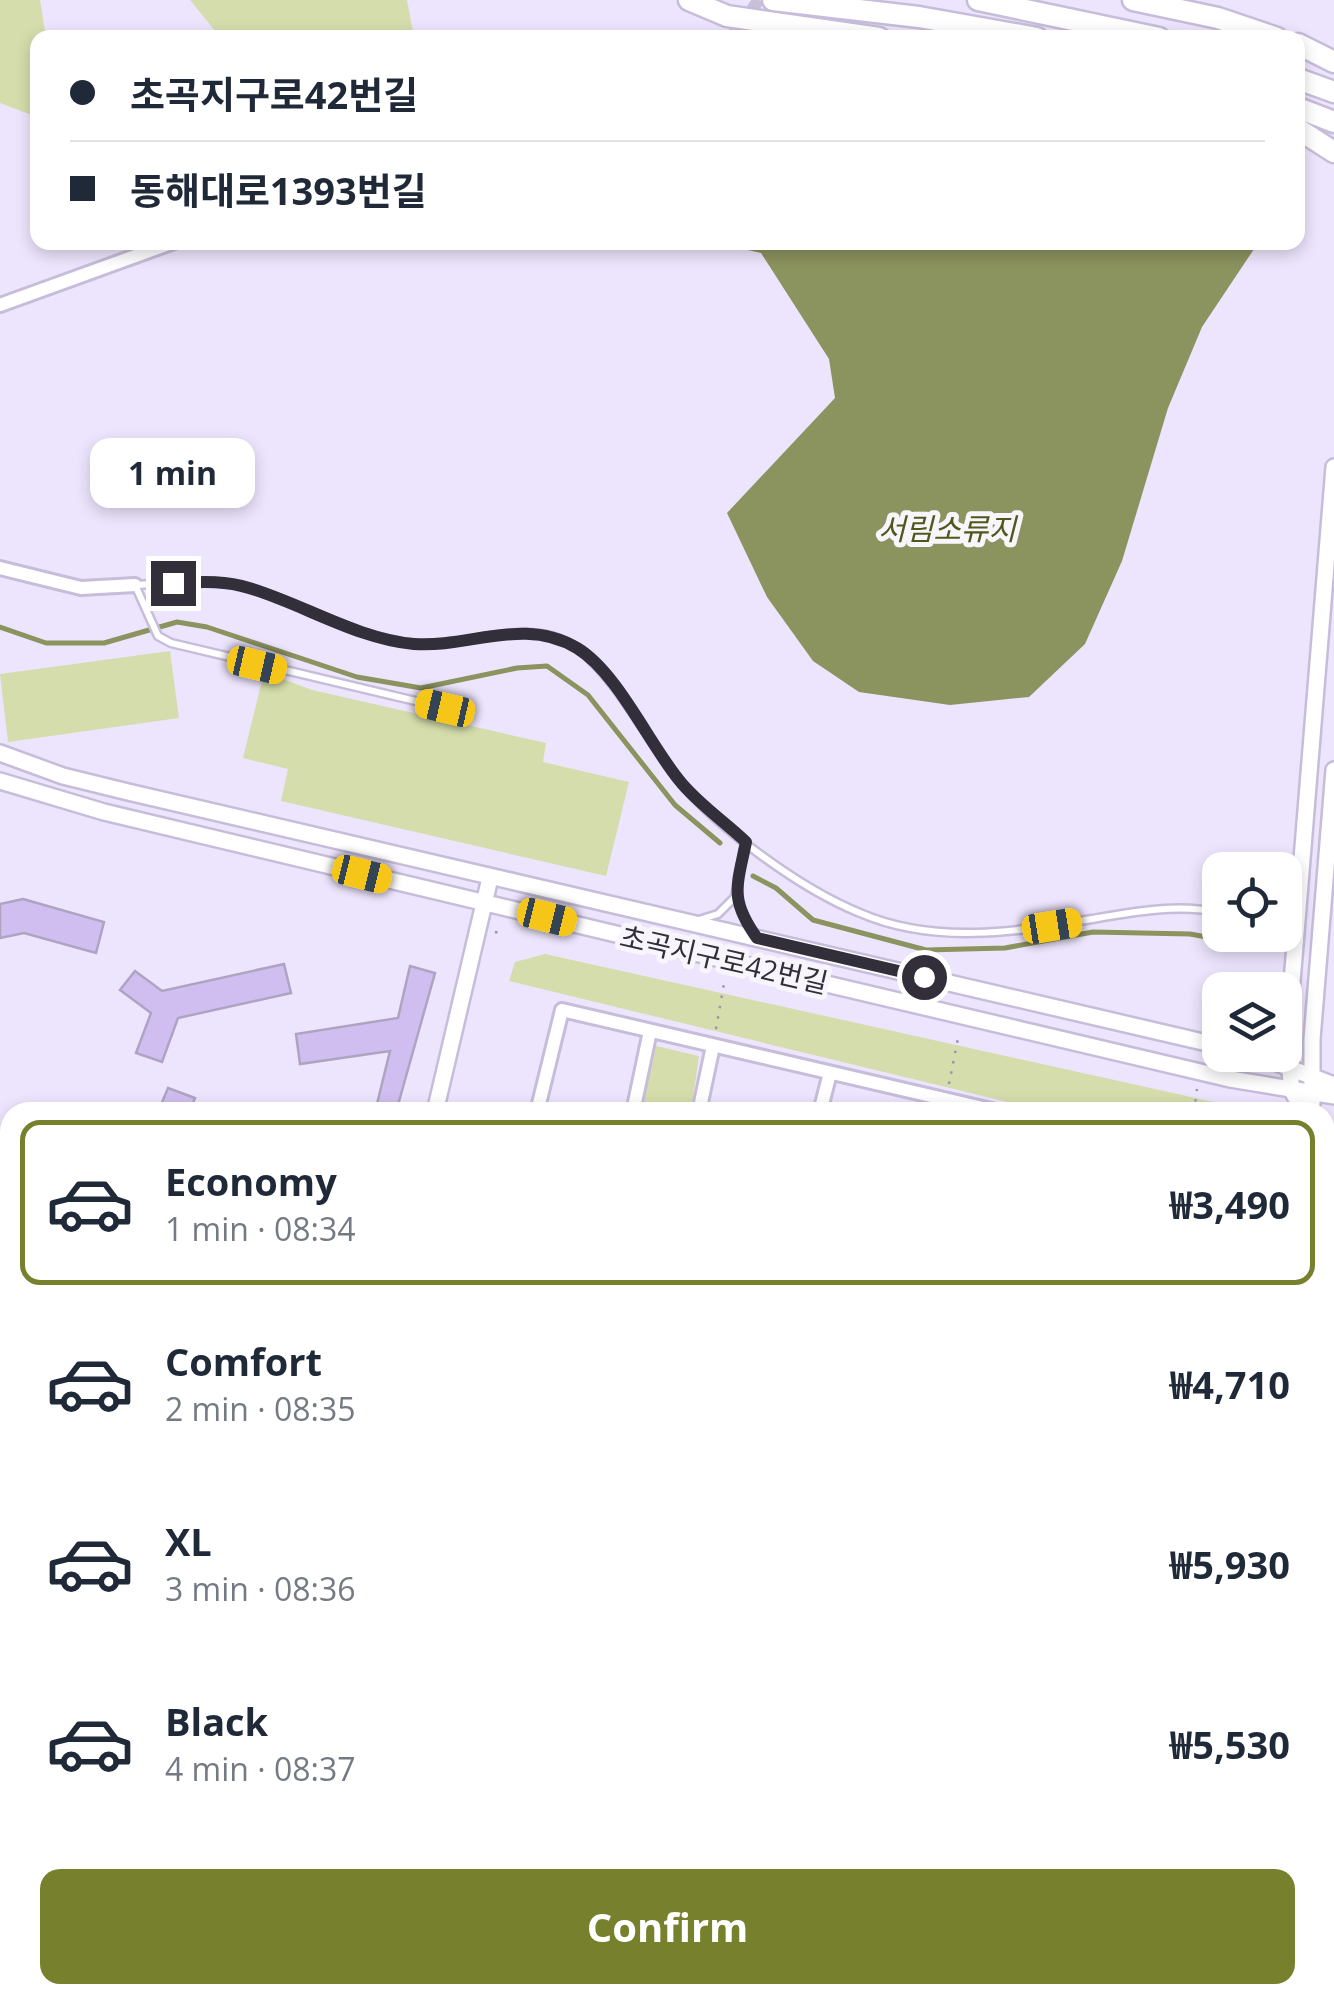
<!DOCTYPE html>
<html lang="en">
<head>
<meta charset="utf-8">
<style>
  body { margin:0; font-family:"Open Sans","Noto Sans KR",sans-serif; background:#f2f2f3; color:#1f2937; height:100vh; display:flex; flex-direction:column; font-size:38px; white-space:nowrap }
  * { box-sizing:border-box; margin:0 }
  p { font-size:32px; color:#747a83 }
  .icon { flex:none; width:55px; height:55px; fill:none; stroke:currentColor; stroke-width:2; stroke-linecap:round; stroke-linejoin:round }
  .map { position:relative; flex:1; overflow:hidden }
  .panel { position:absolute; left:0px; top:1102px; width:1335px; height:902px; display:flex; flex-direction:column; background:#fff; border-radius:30px 30px 0 0; box-shadow:0 5px 15px #0003 }
  .panel>* { flex:none }
  .top-card { position:absolute; left:30px; top:30px; width:1275px; height:220px; border-radius:20px; box-shadow:0 5px 15px #0003; display:grid; align-content:center; height:220px; padding:0 40px; background:#fff }
  .tools { position:absolute; left:1202px; top:852px; display:grid; gap:20px }
  .tools a { display:grid; place-items:center; width:100px; height:100px; border-radius:20px; background:#fff; box-shadow:0 5px 15px #0003; font-size:50px }
  .end { position:absolute; width:45px; height:45px; margin:-22px; border:12px solid #322e3a; background:#fff; box-shadow:0 0 0 5px #fff }
  .from { border-radius:50% }
  .bubble { position:absolute; height:70px; border-radius:20px; background:#fff; box-shadow:0 5px 15px #0003; font-size:32px; font-weight:700; line-height:70px; text-align:center }
  .car { position:absolute; width:30px; height:60px; margin:-30px -15px; border-radius:12px; box-shadow:0 0 8px 2px #0007; background:linear-gradient(#f5c518 24%,#345 0 40%,#f5c518 0 76%,#345 0 86%,#f5c518 0) }
  .top-card b { display:flex; align-items:center; gap:35px; height:95px; font-size:38px }
  .top-card b+b { border-top:2px solid #e0e1e3 }
  .top-card i { width:25px; height:25px; background:#1f2937 }
  ul { padding:18px 0 0; list-style:none }
  li { display:flex; align-items:center; gap:30px; height:165px; margin:0 20px 15px; padding:0 20px; border:5px solid transparent; border-radius:20px }
  li div { flex:1 }
  li b { display:block; font-size:38px }
  li em { font-style:normal; font-weight:700 }
  li.current { border-color:#77802c }
  li>.icon { width:90px; height:90px; stroke-width:1.5 }
  .button { display:flex; gap:20px; margin-top:auto; padding:20px 40px }
  .button a { flex:1; height:115px; border-radius:20px; background:#77802c; color:#fff; font-size:40px; font-weight:700; line-height:115px; text-align:center }
  .map>svg:first-child { display:block }
</style>
</head>
<body>
<div class="map">
<svg width="1334" height="2004" viewBox="0 0 1334 2004">
  <rect width="100%" height="100%" fill="#ede5fd"/>
  <path fill="#e5d8fe" d="M0 1413 10 1458V1727L0 1729Z"/>
  <path fill="#d5ddac" d="M0 0H40L46 37 38 38 37 117 0 103Z
    M190 0H407L414 37H220Z
    M170 651 179 718 8 742 0 674Z
    M264 672 312 690 546 743 543 762 629 782 606 876 281 801 288 769 243 758Z
    M545 954 1259 1112H1260H1049L509 981 515 962Z
    M652 1045 699 1056 691 1112H640Z
    M591 1995H856L858 2004H592Z"/>
  <path fill="#8b935e" d="M718 243H1258L1202 327 1168 408 1122 561 1085 644 1029 697 950 705 859 692 813 661 767 597 727 513 835 398 829 359 761 253Z"/>
  <g fill="none" stroke-linecap="round" stroke-linejoin="round">
    <path stroke="#8b935e" stroke-width="5" d="M0 627 46 643H104L177 622 207 627 357 677 421 688 517 668 547 666 588 695 675 805 720 843
      M753 876 776 888 813 920 926 950 1005 948 1093 932 1190 934 1262 947"/>
  </g>
  <path fill="#d0bef1" stroke="#aea4c1" stroke-width="2.5" d="M23 899 104 922 96 953 24 933 0 938V904Z
    M284 964 291 993 178 1018 162 1062 136 1053 151 1013 120 990 135 971 162 991Z
    M410 966 435 973 396 1112H375L390 1051 300 1064 296 1034 398 1018Z
    M168 1088 195 1098 189 1112H158Z"/>
  <g fill="none" stroke-linecap="round" stroke-linejoin="round">
    <path stroke="#c8c0d6" stroke-width="12" stroke-dasharray="12 6" stroke-linecap="butt" d="M730 38 759 0"/>
    <g stroke="#c7bdda" stroke-width="11">
      <path id="service" d="M445 708 171 643 158 636 135 585C172 583 213 577 249 588 303 604 357 638 414 644 470 649 533 611 582 652 622 686 646 739 678 779 718 829 801 889 860 913 934 945 1015 932 1092 919 1132 912 1180 903 1220 913
        M745 843 735 897 753 934
        M699 920 718 914 734 898"/>
    </g>
    <g stroke="#c7bdda" stroke-width="18">
      <path id="minor" d="M0 305 174 242
        M0 568 81 588 135 585
        M537 1112 562 1010 1000 1112
        M633 1112 650 1031
        M699 1112 713 1046
        M820 1112 830 1073
        M1325 1358 1334 1357
        M1325 1631 1334 1629
        M1325 1796 1334 1837
        M1325 1949 1334 1947
        M866 1995 868 2004
        M1000 1995 1001 2004
        M1060 2004 1103 1995"/>
    </g>
    <g stroke="#c7bdda" stroke-width="20">
      <path id="tertiary" d="M0 753 63 776 128 792 1220 1046
        M0 781 104 812 729 961 1230 1079 1334 1096
        M1256 1055 1334 1085
        M1312 1104V1039L1334 770
        M435 1112 490 878
        M1304 1112 1292 1091 1287 1043 1334 467
        M1325 1195 1334 1236
        M1325 1487 1334 1486
        M0 1744 10 1742
        M0 1768 10 1766
        M545 1995 547 2004"/>
    </g>
    <g stroke="#c7bdda" stroke-width="25">
      <path id="primary" d="M689 0 727 16 879 38
        M773 0 919 17 1037 38
        M978 0 1159 38
        M1133 0 1218 18 1277 38
        M1298 44 1334 62
        M1298 79 1334 92
        M1298 108 1334 122
        M1298 129 1334 152"/>
    </g>
    <path stroke="#9c95a8" stroke-width="2.5" stroke-dasharray="2.5 8" stroke-linecap="butt" d="M495 932 504 934
      M716 1029 725 978
      M949 1084 959 1033
      M1194 1112 1197 1089
      M685 1995 691 2004"/>
    <use href="#service" stroke="#fff" stroke-width="6"/>
    <use href="#minor" stroke="#fff" stroke-width="12"/>
    <use href="#tertiary" stroke="#fff" stroke-width="15"/>
    <use href="#primary" stroke="#fff" stroke-width="20"/>
  </g>
  <g fill="none" stroke-linecap="round" stroke-linejoin="round">
    <path stroke="#322e3a" stroke-width="12" d="M173 583C199 582 224 580 249 588 303 604 357 639 414 644 470 648 524 616 577 648 617 672 648 742 679 780 697 803 724 821 746 842 737 886 729 899 757 938L924 977"/>
  </g>
  <g text-anchor="middle" stroke-width="10" stroke-linejoin="round" paint-order="stroke">
    <g font-size="28" fill="#322e3a" stroke="#f8f6fc">
      <text transform="translate(724 960) rotate(13)" y="10">초곡지구로42번길</text>
    </g>
    <g font-size="30" font-style="italic" fill="#51581b" stroke="#f8f6fc">
      <text x="947" y="540">서림소류지</text>
    </g>
  </g>
</svg>
<div class="tools">
<a><svg class="icon" aria-label="locate" viewBox="0 0 24 24"><circle cx="12" cy="12" r="6"/><path d="M12 2v4M12 18v4M2 12h4M18 12h4"/></svg></a>
<a><svg class="icon" aria-label="layers" viewBox="0 0 24 24"><path d="M12 4l9 5-9 5-9-5zM3 14l9 5 9-5"/></svg></a>
</div>
<i class="end from" style="left:924px;top:977px"></i>
<i class="end" style="left:173px;top:583px"></i>
<div class="bubble" style="left:90px;top:438px;width:165px">1 min</div>
<i class="car" style="left:257px;top:665px;rotate:103deg"></i>
<i class="car" style="left:445px;top:708px;rotate:283deg"></i>
<i class="car" style="left:362px;top:874px;rotate:104deg"></i>
<i class="car" style="left:547px;top:917px;rotate:104deg"></i>
<i class="car" style="left:1052px;top:926px;rotate:81deg"></i>
<div class="top-card">
<b><i class="from"></i>초곡지구로42번길</b>
<b><i></i>동해대로1393번길</b>
</div>
<section class="panel">
<ul>
<li class="current"><svg class="icon" aria-label="car" viewBox="0 0 24 24"><path d="M5 17H2v-5l4-1 3-4h7l3 4 3 1v5h-3M9 17h6M6 11h13"/><circle cx="7" cy="17" r="2"/><circle cx="17" cy="17" r="2"/></svg><div><b>Economy</b><p>1 min · 08:34</p></div><em>₩3,490</em></li>
<li><svg class="icon" aria-label="car" viewBox="0 0 24 24"><path d="M5 17H2v-5l4-1 3-4h7l3 4 3 1v5h-3M9 17h6M6 11h13"/><circle cx="7" cy="17" r="2"/><circle cx="17" cy="17" r="2"/></svg><div><b>Comfort</b><p>2 min · 08:35</p></div><em>₩4,710</em></li>
<li><svg class="icon" aria-label="car" viewBox="0 0 24 24"><path d="M5 17H2v-5l4-1 3-4h7l3 4 3 1v5h-3M9 17h6M6 11h13"/><circle cx="7" cy="17" r="2"/><circle cx="17" cy="17" r="2"/></svg><div><b>XL</b><p>3 min · 08:36</p></div><em>₩5,930</em></li>
<li><svg class="icon" aria-label="car" viewBox="0 0 24 24"><path d="M5 17H2v-5l4-1 3-4h7l3 4 3 1v5h-3M9 17h6M6 11h13"/><circle cx="7" cy="17" r="2"/><circle cx="17" cy="17" r="2"/></svg><div><b>Black</b><p>4 min · 08:37</p></div><em>₩5,530</em></li>
</ul>
<div class="button"><a>Confirm</a></div>
</section>
</div>
</body>
</html>
